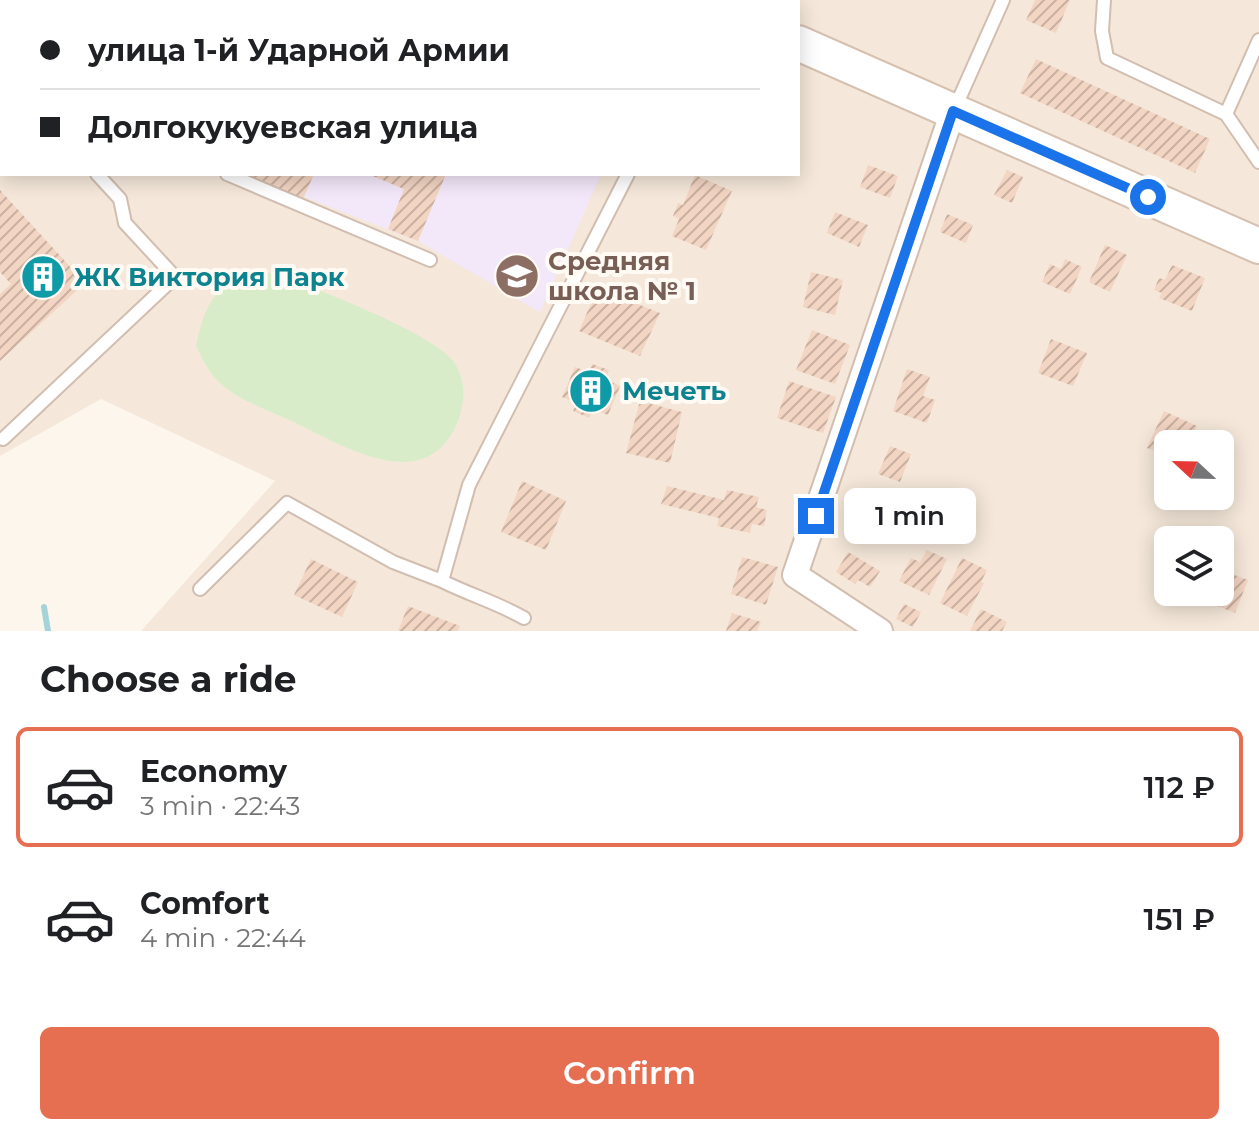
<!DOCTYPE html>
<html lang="en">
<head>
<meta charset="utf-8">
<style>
  body { margin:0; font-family:Montserrat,sans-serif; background:#f2f2f2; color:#202124; height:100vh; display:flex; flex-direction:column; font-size:30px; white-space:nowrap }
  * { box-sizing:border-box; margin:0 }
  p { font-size:26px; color:#757577 }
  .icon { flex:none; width:44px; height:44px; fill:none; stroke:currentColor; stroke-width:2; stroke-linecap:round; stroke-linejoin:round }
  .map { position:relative; height:631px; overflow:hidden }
  .details { display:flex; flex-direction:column; background:#fff; flex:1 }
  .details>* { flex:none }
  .hud { position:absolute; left:0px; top:0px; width:800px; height:176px; box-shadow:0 4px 20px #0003; display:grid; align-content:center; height:176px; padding:0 40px; background:#fff }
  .needle { width:52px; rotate:292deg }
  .tools { position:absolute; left:1154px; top:430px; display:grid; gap:16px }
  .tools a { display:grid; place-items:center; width:80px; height:80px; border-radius:12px; background:#fff; box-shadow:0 4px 20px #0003; font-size:40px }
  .end { position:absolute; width:36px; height:36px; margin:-18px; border:10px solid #1a73e8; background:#fff; box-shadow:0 0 0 4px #fff }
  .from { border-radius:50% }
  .bubble { position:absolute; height:56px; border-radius:12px; background:#fff; box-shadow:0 4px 20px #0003; font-size:26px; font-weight:600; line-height:56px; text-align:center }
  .hud b { display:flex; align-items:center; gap:28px; height:76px; font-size:30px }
  .hud b+b { border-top:2px solid #e0e0e0 }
  .hud i { width:20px; height:20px; background:#202124 }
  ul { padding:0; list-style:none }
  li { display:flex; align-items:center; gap:24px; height:120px; margin:0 16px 12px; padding:0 24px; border:4px solid transparent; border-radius:12px }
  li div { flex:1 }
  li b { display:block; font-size:30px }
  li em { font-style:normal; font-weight:600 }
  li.selected { border-color:#e76f51 }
  li>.icon { width:72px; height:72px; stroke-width:1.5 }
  h2 { padding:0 40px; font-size:36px; line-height:96px }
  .button { display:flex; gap:16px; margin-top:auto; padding:16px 40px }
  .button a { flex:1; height:92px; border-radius:12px; background:#e76f51; color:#fff; font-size:32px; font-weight:600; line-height:92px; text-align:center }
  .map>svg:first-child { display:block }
</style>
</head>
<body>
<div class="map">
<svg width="1259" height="631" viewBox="0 0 1259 631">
  <defs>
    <pattern id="building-hatch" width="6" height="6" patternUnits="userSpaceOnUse" patternTransform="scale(2)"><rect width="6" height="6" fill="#f3d5c3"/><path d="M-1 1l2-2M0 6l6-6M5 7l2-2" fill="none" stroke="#cab0a1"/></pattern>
  </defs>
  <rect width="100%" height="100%" fill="#fdf6ec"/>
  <path fill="#f5e8da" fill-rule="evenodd" d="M0 0H1259V631H141L275 481 101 399 0 456ZM2 2H798V174H2ZM1168 444H1220V496H1168ZM1168 540H1220V592H1168Z"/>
  <path fill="#f3e8fa" d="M93 0H621L626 2H93Z
    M245 174H601L540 312 418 241Z"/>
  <path fill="#d8ecc9" d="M261 271C297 279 433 333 453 361 465 378 466 398 459 418 429 499 347 448 294 422 266 409 229 398 211 373 205 365 201 355 196 346 204 306 217 278 261 271Z"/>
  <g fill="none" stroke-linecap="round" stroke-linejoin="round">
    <path stroke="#a5d3da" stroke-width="6" d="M44 607 48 631"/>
  </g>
  <path fill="url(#building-hatch)" d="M1035 0H1070L1056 33 1026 20Z
    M1036 59 1210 139 1195 173 1020 93Z
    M868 165 898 176 890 198 860 187Z
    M1007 170 1023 177 1012 203 994 195Z
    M245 174H314L303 199Z
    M368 174H446L418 241 388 229 404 189Z
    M695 175 732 191 706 250 672 236 679 219 673 216 678 203 683 205Z
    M0 190 85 283 0 361V294L11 284 0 272Z
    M835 212 868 225 859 247 827 233Z
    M947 214 973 225 966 243 940 232Z
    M1105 245 1127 255 1110 292 1089 282Z
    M1065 259 1082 267 1070 294 1042 282 1050 264 1061 269Z
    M1172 265 1205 278 1192 311 1159 298 1162 293 1154 290 1159 278 1165 280Z
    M811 272 843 280 835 315 803 307Z
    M598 288 660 313 640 356 579 331Z
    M812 330 850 345 835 384 796 370Z
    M1051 339 1087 353 1073 386 1038 373Z
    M592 364 609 370 606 379 620 386 608 415 593 409 589 418 573 411 577 403 562 397 575 367 589 372Z
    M907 369 930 377 923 396 935 400 927 423 893 411Z
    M789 381 836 397 823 433 777 418Z
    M640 401 682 412 670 463 626 453Z
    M1164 411 1197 426 1188 444H1168V456L1147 448Z
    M890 446 911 454 900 482 878 474Z
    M522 481 566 501 546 550 501 532Z
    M667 486 724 500 727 490 759 497 756 507 767 510 764 526 752 524 750 533 717 526 719 518 661 504Z
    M927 550 947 559 929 595 899 581 911 558 920 562Z
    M848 552 880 571 870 587 858 580 855 584 836 572Z
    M742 557 778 567 766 605 731 594Z
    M962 558 987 570 981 582 984 583 967 616 940 603Z
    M311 559 358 582 342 617 294 595Z
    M1224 571 1248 580 1235 613 1212 604 1216 592H1220Z
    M904 604 921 612 913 627 896 619Z
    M408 606 460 626 458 631H398Z
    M981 609 1007 622 1002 631H970Z
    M732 613 761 622 757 631H726Z"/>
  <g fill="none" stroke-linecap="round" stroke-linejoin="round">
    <g stroke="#d1beb0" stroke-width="16">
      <path id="lane" d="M58 0V2
        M83 0V2
        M1104 0 1102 31 1107 58 1226 114 1259 162
        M257 2 258 0
        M955 108 1003 0
        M1226 114 1259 40
        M227 174 430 260
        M3 439 175 277 125 223 120 199 97 174
        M442 581C470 595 498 603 524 618
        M200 589 287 503 393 562 442 581 469 485 628 174"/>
    </g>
    <g stroke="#d1beb0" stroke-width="28">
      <path id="street" d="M880 631 795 575 953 111"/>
    </g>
    <g stroke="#d6c0b0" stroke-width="38">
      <path id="secondary" d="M695 0 700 2
        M798 43 1259 246"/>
    </g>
    <use href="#lane" stroke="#fff" stroke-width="12"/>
    <use href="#street" stroke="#fff" stroke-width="24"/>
    <use href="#secondary" stroke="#fff" stroke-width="34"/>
  </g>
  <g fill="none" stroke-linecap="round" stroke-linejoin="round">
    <path stroke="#1a73e8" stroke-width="10" d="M816 516 953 111 1148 197"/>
  </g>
  <defs>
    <g id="school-disc" transform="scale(2.3)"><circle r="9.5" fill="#8d6e63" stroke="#fffaf3"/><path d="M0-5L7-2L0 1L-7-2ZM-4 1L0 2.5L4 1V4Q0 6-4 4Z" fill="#fff"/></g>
    <g id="building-disc" transform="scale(2.3)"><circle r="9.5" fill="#0f9aa8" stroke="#fffaf3"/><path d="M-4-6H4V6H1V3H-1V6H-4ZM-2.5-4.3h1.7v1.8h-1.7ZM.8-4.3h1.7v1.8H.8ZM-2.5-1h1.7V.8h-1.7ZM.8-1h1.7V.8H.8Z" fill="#fff"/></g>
  </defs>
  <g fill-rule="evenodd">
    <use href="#school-disc" x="517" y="276"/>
    <use href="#building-disc" x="43" y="277"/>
    <use href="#building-disc" x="591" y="391"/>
  </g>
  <g text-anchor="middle" stroke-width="8" stroke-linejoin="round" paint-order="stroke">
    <g font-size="26" font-weight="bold" fill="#785e54" stroke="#fffaf3" text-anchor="start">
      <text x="548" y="270">Средняя<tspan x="548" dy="30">школа № 1</tspan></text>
    </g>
    <g font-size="26" font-weight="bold" fill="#0d838f" stroke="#fffaf3" text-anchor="start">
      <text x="74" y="286">ЖК Виктория Парк</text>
      <text x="622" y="400">Мечеть</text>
    </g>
  </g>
</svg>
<div class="tools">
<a><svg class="needle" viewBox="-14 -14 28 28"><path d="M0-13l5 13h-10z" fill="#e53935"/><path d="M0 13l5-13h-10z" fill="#757577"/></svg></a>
<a><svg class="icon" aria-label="layers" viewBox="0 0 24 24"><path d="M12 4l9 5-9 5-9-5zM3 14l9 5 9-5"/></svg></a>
</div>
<i class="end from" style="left:1148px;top:197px"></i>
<i class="end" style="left:816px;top:516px"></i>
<div class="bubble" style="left:844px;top:488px;width:132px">1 min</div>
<div class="hud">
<b><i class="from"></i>улица 1-й Ударной Армии</b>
<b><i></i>Долгокукуевская улица</b>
</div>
</div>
<section class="details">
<h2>Choose a ride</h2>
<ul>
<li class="selected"><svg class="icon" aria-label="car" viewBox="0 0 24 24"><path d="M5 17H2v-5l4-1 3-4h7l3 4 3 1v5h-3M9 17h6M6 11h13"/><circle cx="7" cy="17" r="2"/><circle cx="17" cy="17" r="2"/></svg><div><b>Economy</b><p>3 min · 22:43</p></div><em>112 ₽</em></li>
<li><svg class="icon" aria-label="car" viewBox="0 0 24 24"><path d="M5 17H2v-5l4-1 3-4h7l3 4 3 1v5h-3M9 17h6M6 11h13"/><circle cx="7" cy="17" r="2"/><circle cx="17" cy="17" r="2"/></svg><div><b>Comfort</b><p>4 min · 22:44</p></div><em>151 ₽</em></li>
</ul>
<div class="button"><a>Confirm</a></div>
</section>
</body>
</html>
